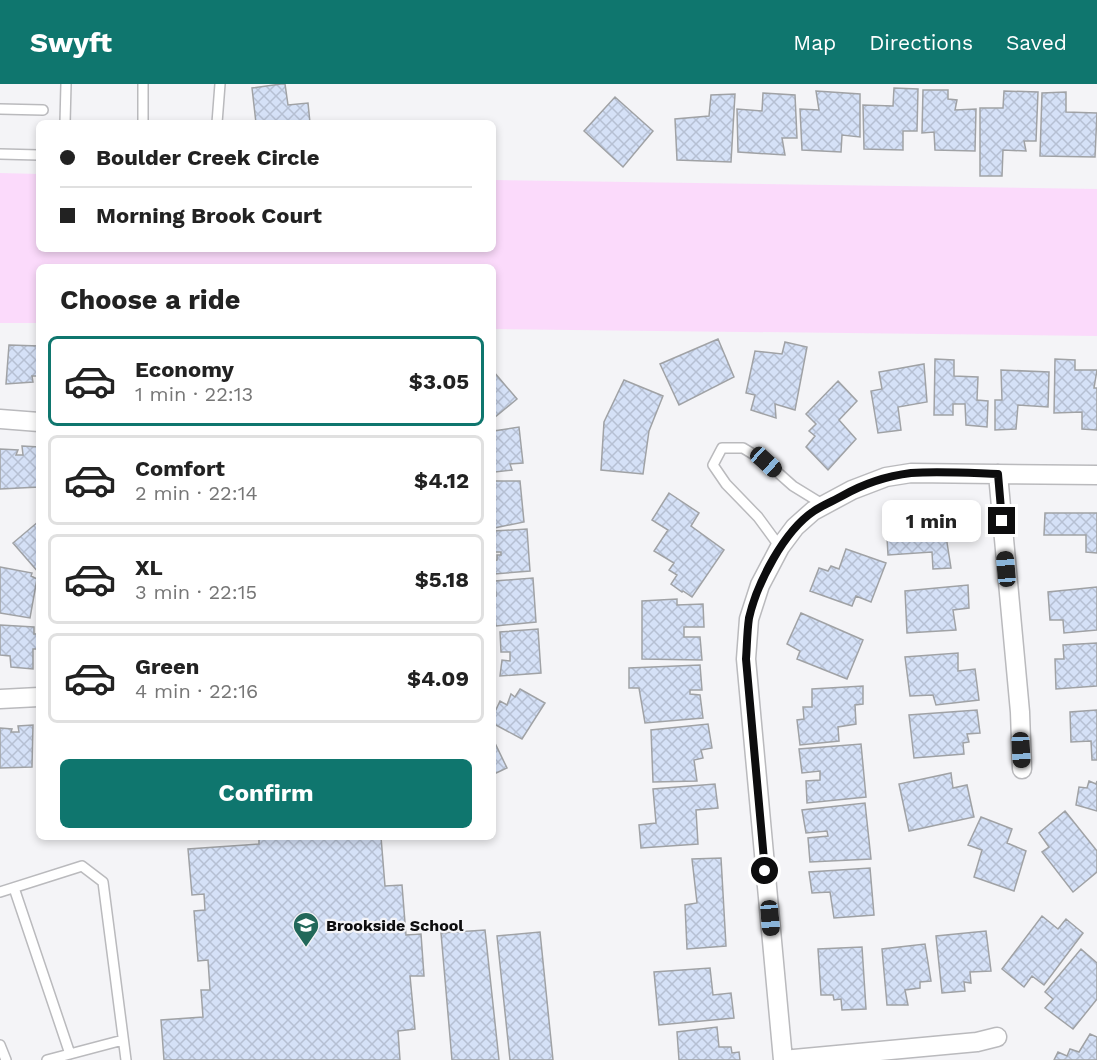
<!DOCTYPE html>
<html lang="en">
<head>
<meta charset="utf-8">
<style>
  body { margin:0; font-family:"Work Sans",sans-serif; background:#f2f2f2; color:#222; height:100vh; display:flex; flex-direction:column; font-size:22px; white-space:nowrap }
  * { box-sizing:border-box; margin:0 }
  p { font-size:20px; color:#767676 }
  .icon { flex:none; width:33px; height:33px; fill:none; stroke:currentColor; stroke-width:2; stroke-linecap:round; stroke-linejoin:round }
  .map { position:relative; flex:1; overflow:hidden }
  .details { position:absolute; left:36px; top:180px; width:460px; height:576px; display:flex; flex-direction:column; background:#fff; border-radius:9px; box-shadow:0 3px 9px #0003 }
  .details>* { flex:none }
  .guide { position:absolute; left:36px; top:36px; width:460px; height:132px; border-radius:9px; box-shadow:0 3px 9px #0003; display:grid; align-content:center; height:132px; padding:0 24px; background:#fff }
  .end { position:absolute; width:27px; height:27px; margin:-14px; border:8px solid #0d0d0e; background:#fff; box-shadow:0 0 0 3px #fff }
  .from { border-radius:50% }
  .bubble { position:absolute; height:42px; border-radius:9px; background:#fff; box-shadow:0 3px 9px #0003; font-size:20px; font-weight:700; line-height:42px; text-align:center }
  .car { position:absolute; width:18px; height:36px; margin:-18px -9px; border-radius:8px; box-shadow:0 0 4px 2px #0007; background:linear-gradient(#222 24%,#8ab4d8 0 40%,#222 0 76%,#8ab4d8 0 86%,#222 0) }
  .guide b { display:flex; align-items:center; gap:21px; height:57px; font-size:22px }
  .guide b+b { border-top:2px solid #e0e0e0 }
  .guide i { width:15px; height:15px; background:#222 }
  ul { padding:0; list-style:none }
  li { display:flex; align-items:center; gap:18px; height:90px; margin:0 12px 9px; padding:0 12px; border:3px solid #e0e0e0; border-radius:9px }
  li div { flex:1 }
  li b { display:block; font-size:22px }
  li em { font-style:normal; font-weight:700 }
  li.on { border-color:#0f766e }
  li>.icon { width:54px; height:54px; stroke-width:1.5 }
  h2 { padding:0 24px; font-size:27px; line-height:72px }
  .primary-button { display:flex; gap:12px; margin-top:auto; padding:12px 24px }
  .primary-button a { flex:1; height:69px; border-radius:9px; background:#0f766e; color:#fff; font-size:24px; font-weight:700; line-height:69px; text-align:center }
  header { display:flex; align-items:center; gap:36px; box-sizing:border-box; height:84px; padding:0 30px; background:#0f766e; color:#fff }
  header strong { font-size:28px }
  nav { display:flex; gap:33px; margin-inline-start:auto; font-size:21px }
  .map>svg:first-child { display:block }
</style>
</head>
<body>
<header>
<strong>Swyft</strong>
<nav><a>Map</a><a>Directions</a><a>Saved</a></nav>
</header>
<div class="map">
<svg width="1097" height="976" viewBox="0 0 1097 976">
  <defs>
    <pattern id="building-cross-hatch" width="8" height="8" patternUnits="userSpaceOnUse" patternTransform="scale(1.5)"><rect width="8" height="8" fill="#d5e1f7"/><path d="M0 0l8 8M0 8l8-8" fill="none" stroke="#b6c0d3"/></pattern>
  </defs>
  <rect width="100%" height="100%" fill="#f4f4f7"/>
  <path fill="#fbdafb" d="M0 89 39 90V165H494V96L1097 105V252L494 245V183H39V239H0Z"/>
  <path fill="url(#building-cross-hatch)" stroke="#a0a2a5" stroke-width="1.5" d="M281 0H285L288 21 308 19 310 39H256L252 4Z
    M894 4 918 5 917 47H903V66L864 65 863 21 893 22Z
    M923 6H948V15L957 16 955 26 976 25 975 67 935 66 934 48 922 49Z
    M816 7 860 10V53L842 51 841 68 802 66 800 25 819 26Z
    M1004 7 1038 8 1036 57H1024L1026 67 1003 66 1002 92H980V24H1003Z
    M1066 8V28L1097 29 1095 73 1040 72 1042 9Z
    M763 9 795 11 797 54H782L785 71 738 68 737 25 762 27Z
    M735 10 731 78 677 76 675 35 709 32 711 11Z
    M615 13 653 47 623 83 584 47Z
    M718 255 734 293 679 321 660 280Z
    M785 258 807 263 795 326 775 320 776 334 751 326 755 311 746 309 755 267 782 270Z
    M9 261 39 262V292H32L33 298 6 300Z
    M935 275 954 276V292L978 293 977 316 988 317 987 343 966 341 965 320H953V331H934Z
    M1055 275 1075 276V286H1097L1094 304H1097V346L1082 345V328L1054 329Z
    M924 280 927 318 898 323 901 346 878 349 871 307 882 305 879 288Z
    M1001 286 1049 288 1048 323 1018 321 1016 345 995 346V316H1002Z
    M494 288 517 315 494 334Z
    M624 296 663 312 649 347 643 390 601 386 604 338Z
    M838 297 857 317 839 336 856 355 828 386 806 363 815 352 809 347 816 340 806 330Z
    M519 343 523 379 510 380 512 386 495 388 494 380V347Z
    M22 362 39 363V403L0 405V365L18 366 16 371H23Z
    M494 397H520L524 438 494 444Z
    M669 409 699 429 691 442 724 466 692 513 683 507 682 508 671 500 677 491 669 486 674 479 654 467 668 446 652 436Z
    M961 423 963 448 946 452 951 484 933 485 932 468 888 471 886 435 924 433V428Z
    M1045 429H1097V469L1086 468V451H1044Z
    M39 437V489L13 459Z
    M527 445 530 487 494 490V477L497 476V471H501V468H494V447Z
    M846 465 886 479 871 518 856 512 852 522 810 507 819 484 828 487 831 482 839 485Z
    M0 483 32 489 31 492 37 495 30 534 0 529Z
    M533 494 536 538 496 542 494 526V512H496L495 497Z
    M968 501 969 524 953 526 956 546 907 549 905 507Z
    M1097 503V546L1064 549 1063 536H1050L1048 508Z
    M677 515V521L703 520 704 543H684V553H700L702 576 642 575V517Z
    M801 529 863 556 847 595 797 575 800 567 787 560Z
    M0 541 34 543V550H39V565H33V585L11 583 10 572 0 571Z
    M538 545 541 589 500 592 502 576 510 577V568H501L500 548Z
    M1097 559V602L1056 605 1055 575H1064L1063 561Z
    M958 569V587L975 585 979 616 936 621 933 611 910 612 905 573Z
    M700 581 702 606H690V610L700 611 703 634 645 639 639 604H629V584Z
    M863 602V620L855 621 856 640 838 643 839 657 800 661 797 636 804 635 803 623H812V605Z
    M520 605 545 619 522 655 494 640V630L500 617 507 621 511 610 515 613Z
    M977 626 980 649 967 650 969 658 963 659 964 670 914 674 909 631Z
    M1097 626V676H1092L1091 657 1071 658 1070 628Z
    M708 640 712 664 701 666 703 674 694 676 697 697 653 698 651 646Z
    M33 641 32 683 0 684V644L12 645 11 648H19L18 642Z
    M494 657 507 684 494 690Z
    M861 660 866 713 807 719 806 697 820 696V687L802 689 799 665Z
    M951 689 953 704 967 701 974 733 909 747 899 700Z
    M1089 697 1096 700 1097 697V727L1076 721 1079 703 1087 704Z
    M715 700 718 724 696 726 698 760 641 764 639 741 656 739 653 705Z
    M865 719 871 775 810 778 808 754 828 752 827 747 806 749 802 726Z
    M1065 727 1097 767V788L1073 808 1042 768 1049 763 1039 749Z
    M981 733 1012 745 1007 759 1026 767 1014 807 974 793 982 766 968 761Z
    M259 753H381L385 802 402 801 406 851 421 850 424 892H410L415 945 398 947 400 976H164L161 936 203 933 201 906H210L208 876 198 877 194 827 205 826 204 810 192 811 188 765 259 760Z
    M721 774 726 862 687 865 685 821 697 819 692 775Z
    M870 784 874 831 834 834 830 808 812 809 809 788Z
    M1042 832 1058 845 1066 835 1083 849 1044 901 1032 892 1024 903 1002 885Z
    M485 846 499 976H452L441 849Z
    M986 847 991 887 970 888 971 899 964 898 965 907 942 909 936 852Z
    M540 848 553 976H510L497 852Z
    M925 860 931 897 920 898V904L905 906 908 921H887L882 865Z
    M862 863 866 925 842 926 841 915 834 916 833 911H821L818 865Z
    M1081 865 1097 879V915L1073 945 1045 924 1053 915 1045 908Z
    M710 884 713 911 731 909 734 934 659 941 654 888Z
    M717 943 719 963H731L732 969 739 968 740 976H679L677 948Z
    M1090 950 1097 953V976H1054L1058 968 1067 972 1070 965 1079 968Z"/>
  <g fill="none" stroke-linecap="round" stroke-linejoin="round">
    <g stroke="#bababd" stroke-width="12">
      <path id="lane" d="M0 25 43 26
        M65 39 66 0
        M143 39V0
        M217 39 220 0
        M0 70 39 71
        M780 463 758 433 726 400 713 381 722 364H743L766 378 793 402 824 421
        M14 804 70 970
        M0 808 82 782 103 798 126 976
        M0 961 6 976
        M47 976 123 956"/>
    </g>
    <g stroke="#bababd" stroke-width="21">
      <path id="street" d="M0 335 39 338
        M998 390 1020 628 1022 685
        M0 615 39 613
        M783 976 746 575 749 535 760 501 780 463 795 443 813 427 852 406 886 393 911 389 1097 391
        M783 976 977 958 997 953"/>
    </g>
    <use href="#lane" stroke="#fff" stroke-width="9"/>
    <use href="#street" stroke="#fff" stroke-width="18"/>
  </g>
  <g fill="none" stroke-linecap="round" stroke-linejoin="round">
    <path stroke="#0d0d0e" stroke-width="8" d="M765 787 746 575C747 562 747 548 749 534 757 499 784 447 814 427 823 421 833 417 842 412 863 400 887 392 911 389 940 387 969 389 998 390L1002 437"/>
  </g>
  <defs>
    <g id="school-pin" transform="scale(1.35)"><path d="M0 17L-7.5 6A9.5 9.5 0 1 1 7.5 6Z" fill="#22685a" stroke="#f4f4f7"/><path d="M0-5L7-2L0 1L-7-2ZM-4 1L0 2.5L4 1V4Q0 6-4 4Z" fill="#fff"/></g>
  </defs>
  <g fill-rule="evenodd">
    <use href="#school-pin" x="306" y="841"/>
  </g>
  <g text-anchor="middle" stroke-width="4.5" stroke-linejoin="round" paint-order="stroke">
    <g font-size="16" font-weight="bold" fill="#0d0d0e" stroke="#f4f4f7" text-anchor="start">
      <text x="326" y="847">Brookside School</text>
    </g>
  </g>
</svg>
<i class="end from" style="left:765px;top:787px"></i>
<i class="end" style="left:1002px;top:437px"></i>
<div class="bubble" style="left:882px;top:416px;width:99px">1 min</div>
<i class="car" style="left:766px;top:378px;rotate:132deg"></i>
<i class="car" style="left:1006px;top:485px;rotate:355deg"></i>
<i class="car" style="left:1021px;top:666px;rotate:177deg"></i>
<i class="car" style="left:770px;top:834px;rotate:175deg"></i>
<div class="guide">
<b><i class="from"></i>Boulder Creek Circle</b>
<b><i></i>Morning Brook Court</b>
</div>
<section class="details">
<h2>Choose a ride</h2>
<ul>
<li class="on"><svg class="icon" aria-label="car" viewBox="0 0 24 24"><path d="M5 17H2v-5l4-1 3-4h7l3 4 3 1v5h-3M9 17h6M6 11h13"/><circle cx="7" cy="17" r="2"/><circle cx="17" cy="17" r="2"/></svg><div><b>Economy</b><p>1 min · 22:13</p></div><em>$3.05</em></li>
<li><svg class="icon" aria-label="car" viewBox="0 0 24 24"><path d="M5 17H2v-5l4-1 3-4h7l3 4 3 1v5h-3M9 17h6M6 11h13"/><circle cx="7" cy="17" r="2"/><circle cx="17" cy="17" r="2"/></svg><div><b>Comfort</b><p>2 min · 22:14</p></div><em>$4.12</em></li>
<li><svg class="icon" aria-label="car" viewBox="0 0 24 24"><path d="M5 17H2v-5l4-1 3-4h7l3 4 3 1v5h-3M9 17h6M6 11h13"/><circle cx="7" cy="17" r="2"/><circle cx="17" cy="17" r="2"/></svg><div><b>XL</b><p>3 min · 22:15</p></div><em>$5.18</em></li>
<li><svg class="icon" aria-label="car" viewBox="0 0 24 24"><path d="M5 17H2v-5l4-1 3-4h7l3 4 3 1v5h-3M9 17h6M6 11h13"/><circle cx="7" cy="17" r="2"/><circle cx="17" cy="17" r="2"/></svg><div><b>Green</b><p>4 min · 22:16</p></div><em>$4.09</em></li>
</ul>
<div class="primary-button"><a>Confirm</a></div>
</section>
</div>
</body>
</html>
